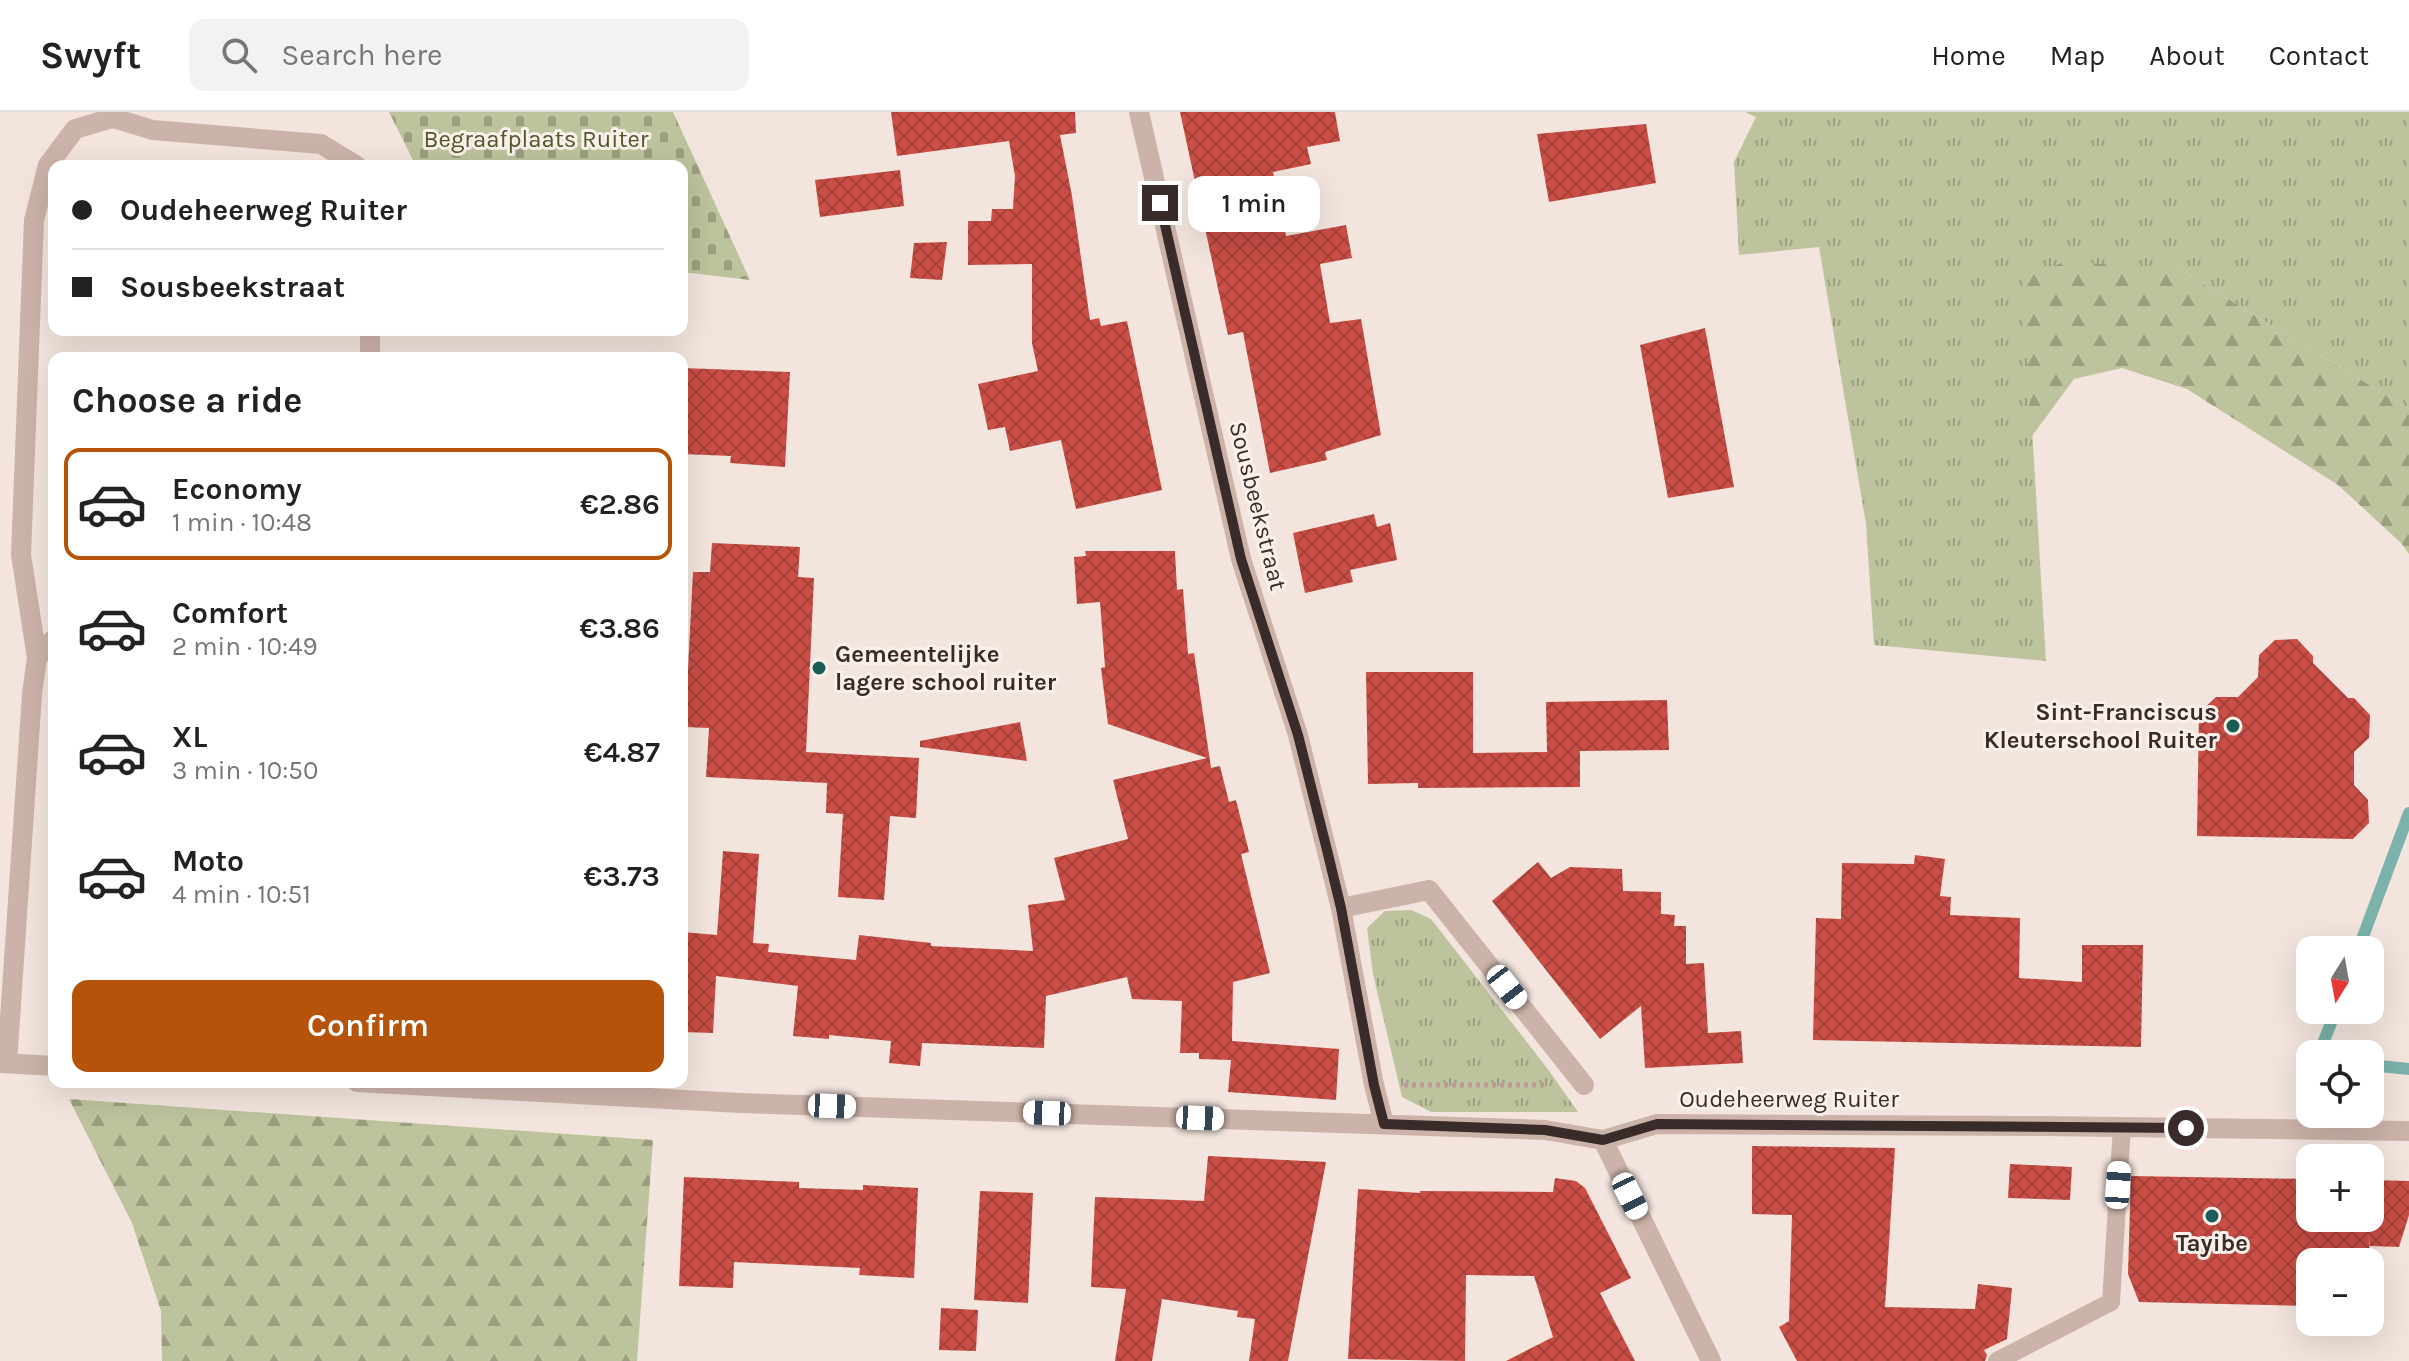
<!DOCTYPE html>
<html lang="en">
<head>
<meta charset="utf-8">
<style>
  body { margin:0; font-family:Karla,sans-serif; background:#f2f2f2; color:#222; height:100vh; display:flex; flex-direction:column; font-size:30px; white-space:nowrap }
  * { box-sizing:border-box; margin:0 }
  p { font-size:26px; color:#767676 }
  .icon { flex:none; width:44px; height:44px; fill:none; stroke:currentColor; stroke-width:2; stroke-linecap:round; stroke-linejoin:round }
  .map { position:relative; flex:1; overflow:hidden }
  .details { position:absolute; left:48px; top:240px; width:640px; height:736px; display:flex; flex-direction:column; background:#fff; border-radius:16px; box-shadow:0 8px 32px #0002 }
  .details>* { flex:none }
  .guide { position:absolute; left:48px; top:48px; width:640px; height:176px; border-radius:16px; box-shadow:0 8px 32px #0002; display:grid; align-content:center; height:176px; padding:0 24px; background:#fff }
  .needle { width:52px; rotate:191deg }
  .buttons { position:absolute; left:2296px; top:824px; display:grid; gap:16px }
  .buttons a { display:grid; place-items:center; width:88px; height:88px; border-radius:16px; background:#fff; box-shadow:0 8px 32px #0002; font-size:40px }
  .end { position:absolute; width:36px; height:36px; margin:-18px; border:10px solid #392b29; background:#fff; box-shadow:0 0 0 4px #fff }
  .from { border-radius:50% }
  .bubble { position:absolute; height:56px; border-radius:16px; background:#fff; box-shadow:0 8px 32px #0002; font-size:26px; font-weight:600; line-height:56px; text-align:center }
  .car { position:absolute; width:24px; height:48px; margin:-24px -12px; border-radius:10px; box-shadow:0 0 6px 2px #0007; background:linear-gradient(#fff 24%,#345 0 40%,#fff 0 76%,#345 0 86%,#fff 0) }
  .guide b { display:flex; align-items:center; gap:28px; height:76px; font-size:30px }
  .guide b+b { border-top:2px solid #e0e0e0 }
  .guide i { width:20px; height:20px; background:#222 }
  ul { padding:0; list-style:none }
  li { display:flex; align-items:center; gap:24px; height:112px; margin:0 16px 12px; padding:0 8px; border:4px solid transparent; border-radius:16px }
  li div { flex:1 }
  li b { display:block; font-size:30px }
  li em { font-style:normal; font-weight:600 }
  li.active { border-color:#b45309 }
  li>.icon { width:72px; height:72px; stroke-width:1.5 }
  h2 { padding:0 24px; font-size:36px; line-height:96px }
  .button { display:flex; gap:16px; margin-top:auto; padding:16px 24px }
  .button a { flex:1; height:92px; border-radius:16px; background:#b45309; color:#fff; font-size:32px; font-weight:600; line-height:92px; text-align:center }
  header { display:flex; align-items:center; gap:48px; box-sizing:border-box; height:112px; padding:0 40px; background:#fff; border-bottom:2px solid #e0e0e0 }
  header strong { font-size:38px }
  nav { display:flex; gap:44px; margin-inline-start:auto; font-size:28px }
  .search { width:560px; height:72px; background:#f2f2f2; display:flex; align-items:center; gap:20px; box-sizing:border-box; padding:0 28px; border-radius:16px; color:#767676; font-size:30px }
  .map>svg:first-child { display:block }
</style>
</head>
<body>
<header>
<strong>Swyft</strong>
<div class="search"><svg class="icon" aria-label="search" viewBox="0 0 24 24"><circle cx="10" cy="10" r="6"/><path d="M15 15l6 6"/></svg>Search here</div>
<nav><a>Home</a><a>Map</a><a>About</a><a>Contact</a></nav>
</header>
<div class="map">
<svg width="2409" height="1249" viewBox="0 0 2409 1249">
  <defs>
    <pattern id="grass-tufts" width="24" height="20" patternUnits="userSpaceOnUse" patternTransform="scale(2)"><rect width="24" height="20" fill="#bdc39d"/><path d="M3 7l-1-3M5 7V3M7 7l1-3M15 17l-1-3M17 17v-4M19 17l1-3" fill="none" stroke="#9b9f80"/></pattern>
    <pattern id="forest-firs" width="22" height="20" patternUnits="userSpaceOnUse" patternTransform="scale(2)"><rect width="22" height="20" fill="#bdc39d"/><path d="M5 1l3.5 6h-7zM16 11l3.5 6h-7z" fill="#9b9f80"/></pattern>
    <pattern id="cemetery-stones" width="16" height="16" patternUnits="userSpaceOnUse" patternTransform="scale(2)"><rect width="16" height="16" fill="#bdc39d"/><path d="M2 7V4a2 2 0 0 1 4 0v3zM10 15v-3a2 2 0 0 1 4 0v3z" fill="#9b9f80"/></pattern>
    <pattern id="building-cross-hatch" width="8" height="8" patternUnits="userSpaceOnUse" patternTransform="scale(2)"><rect width="8" height="8" fill="#ca4e45"/><path d="M0 0l8 8M0 8l8-8" fill="none" stroke="#a5413a"/></pattern>
  </defs>
  <rect width="100%" height="100%" fill="#f3e5dd"/>
  <path fill="url(#grass-tufts)" d="M1745 0H2409V297L2177 156 2023 167 2046 549 1874 533 1866 412 1819 135 1739 143 1734 50 1756 5Z
    M1411 798 1431 807 1547 956 1578 1000H1431L1402 985 1373 862 1367 816 1385 799Z"/>
  <path fill="url(#forest-firs)" d="M2064 150 2177 156 2409 297V442L2401 431 2338 373 2187 277 2122 256 2074 267 2032 324 2022 167Z
    M69 987 653 1028 637 1249H162L161 1199 132 1111Z"/>
  <path fill="url(#cemetery-stones)" d="M389 0H673L750 168 682 160V54H416Z"/>
  <g fill="none" stroke-linecap="round" stroke-linejoin="round">
    <path stroke="#7bb2ab" stroke-width="12" d="M2358 838 2409 701
      M2319 942 2336 898
      M2370 953 2409 957"/>
  </g>
  <path fill="url(#building-cross-hatch)" d="M891 0H1075L1076 21 1060 23 1072 84 1090 208 1099 206 1101 214 1127 209 1162 378 1076 397 1061 328 1010 339 1005 315 988 318 978 272 1038 259 1032 231V152L968 153V109H991L992 97H1013L1015 64 1009 29 897 44Z
    M1180 0H1335L1340 29 1307 35 1311 52 1273 60 1286 124 1346 113 1352 146 1320 152 1330 211 1361 207 1381 323 1325 340 1327 348 1270 361 1243 220 1228 223Z
    M1646 12 1656 71 1549 90 1537 22Z
    M900 58 904 94 820 105 815 68Z
    M947 130 942 168 910 166 914 131Z
    M1705 216 1734 375 1668 386 1640 233Z
    M682 256 790 260 785 355 730 351 731 344 682 342Z
    M1374 402 1377 415 1390 411 1397 448 1350 458 1353 470 1305 481 1293 421Z
    M712 431 800 435 798 465 814 466 806 640 919 646 916 706 890 704 884 788 838 785 843 702 826 701 827 671 706 665 709 616 685 615 693 460H710Z
    M1085 439H1175L1177 478 1183 477 1188 542 1194 541 1211 656 1220 654 1229 690 1236 688 1249 740 1241 742 1270 861 1233 870 1232 929 1339 937 1336 988 1228 980 1231 948 1199 947V941H1180L1182 889 1132 887 1127 865 1046 884 1044 936 922 931 920 954 889 951 891 929 829 923V927L793 924 798 874 716 864 713 921 682 920V820L717 823 723 739 759 742 753 831 769 832 768 840 856 848 859 823 931 831V834L1033 839 1028 793 1065 788 1054 746 1128 727 1113 668 1207 646 1108 612 1101 556 1105 555 1100 490 1077 492 1074 445 1086 444Z
    M2297 527 2313 544V551L2348 586H2354L2370 603 2369 626 2354 640V673L2368 688 2369 711 2353 727 2197 724 2199 601 2216 585H2238L2258 565 2259 543 2275 528Z
    M1366 560H1473V641L1547 640 1546 590 1667 588 1669 638 1580 639V675L1418 676V671L1368 672Z
    M1020 610 1027 649 920 635V629Z
    M1915 743 1945 747 1940 784 1951 785 1950 803 2020 806 2019 866 2082 870V833H2143L2141 935 1813 928 1816 806 1841 807 1842 751 1914 752Z
    M1538 750 1551 766 1570 755 1622 757 1623 779 1661 780V802L1675 803 1674 814H1686V852L1704 851 1708 921 1741 919 1743 951 1645 956 1641 894 1600 927 1492 789Z
    M1752 1034 1895 1036 1885 1195 1975 1197 1978 1172 2012 1176 2007 1227 1984 1238 1987 1243 1985 1249H1797L1779 1215 1789 1209 1792 1103 1752 1102Z
    M1208 1044 1326 1050 1288 1249H1249L1255 1207 1237 1205 1238 1199 1162 1187 1152 1249H1115L1126 1177 1091 1175 1095 1085 1204 1089Z
    M2010 1052 2072 1055 2070 1088 2008 1086Z
    M2131 1064 2310 1067V1106H2370V1068L2409 1069V1103L2399 1135 2370 1134V1121L2369 1150H2310V1194L2139 1190 2128 1162Z
    M684 1065 799 1070V1076L863 1078V1073L918 1076 914 1166 859 1163 860 1156 734 1150 733 1176 679 1174Z
    M1555 1066 1576 1069 1585 1076 1631 1166 1600 1181 1635 1249H1506L1553 1225 1534 1164 1466 1163 1465 1249 1348 1247 1358 1077 1420 1081V1079L1553 1080Z
    M980 1079 1033 1081 1028 1191 974 1188Z
    M941 1196 978 1198 976 1239 939 1238Z"/>
  <g fill="none" stroke-linecap="round" stroke-linejoin="round">
    <path stroke="#b89c93" stroke-width="5" stroke-dasharray="4 4" stroke-linecap="butt" d="M1404 973H1546"/>
    <path stroke="#ccb3a9" stroke-width="18" d="M1997 1249 2111 1190 2122 1015"/>
    <path stroke="#ccb3a9" stroke-width="20" d="M1139 0 1241 447 1298 623 1341 796 1374 973 1384 1012
      M370 218V246
      M37 546 54 527
      M1341 796 1429 778 1584 973
      M0 951 54 954
      M7 951 32 582 37 546 21 443 34 108 48 53 75 17 113 6 153 18 321 32 357 54
      M357 970 740 991 1545 1018 1603 1028 1657 1012 2044 1014 2409 1019
      M1603 1028 1711 1249"/>
  </g>
  <g fill="none" stroke-linecap="round" stroke-linejoin="round">
    <path stroke="#392b29" stroke-width="10" d="M1160 91 1241 447 1298 623 1327 738 1341 796 1374 973 1384 1012 1545 1018 1603 1028 1657 1012 2186 1016"/>
  </g>
  <g fill="#1c5c56" stroke="#fbf0ea" stroke-width="3">
    <circle cx="819" cy="556" r="8"/>
    <circle cx="2233" cy="614" r="8"/>
    <circle cx="2212" cy="1104" r="8"/>
  </g>
  <g text-anchor="middle" stroke-width="6" stroke-linejoin="round" paint-order="stroke">
    <g font-size="24" fill="#50582c" stroke="#fbf0ea">
      <text x="536" y="35">Begraafplaats Ruiter</text>
    </g>
    <g font-size="24" fill="#392b29" stroke="#fbf0ea">
      <text transform="translate(1258 394) rotate(76)" y="8">Sousbeekstraat</text>
      <text x="1789" y="995">Oudeheerweg Ruiter</text>
    </g>
    <g font-size="24" font-weight="bold" fill="#392b29" stroke="#fbf0ea" text-anchor="start">
      <text x="835" y="550">Gemeentelijke<tspan x="835" dy="28">lagere school ruiter</tspan></text>
      <text x="2217" y="608" text-anchor="end">Sint-Franciscus<tspan x="2217" dy="28">Kleuterschool Ruiter</tspan></text>
      <text x="2212" y="1139" text-anchor="middle">Tayibe</text>
    </g>
  </g>
</svg>
<div class="buttons">
<a><svg class="needle" viewBox="-14 -14 28 28"><path d="M0-13l5 13h-10z" fill="#e53935"/><path d="M0 13l5-13h-10z" fill="#767676"/></svg></a>
<a><svg class="icon" aria-label="locate" viewBox="0 0 24 24"><circle cx="12" cy="12" r="6"/><path d="M12 2v4M12 18v4M2 12h4M18 12h4"/></svg></a>
<a>+</a>
<a>−</a>
</div>
<i class="end from" style="left:2186px;top:1016px"></i>
<i class="end" style="left:1160px;top:91px"></i>
<div class="bubble" style="left:1188px;top:64px;width:132px">1 min</div>
<i class="car" style="left:1507px;top:875px;rotate:142deg"></i>
<i class="car" style="left:832px;top:994px;rotate:92deg"></i>
<i class="car" style="left:1047px;top:1001px;rotate:272deg"></i>
<i class="car" style="left:1200px;top:1006px;rotate:92deg"></i>
<i class="car" style="left:2118px;top:1073px;rotate:4deg"></i>
<i class="car" style="left:1630px;top:1084px;rotate:154deg"></i>
<div class="guide">
<b><i class="from"></i>Oudeheerweg Ruiter</b>
<b><i></i>Sousbeekstraat</b>
</div>
<section class="details">
<h2>Choose a ride</h2>
<ul>
<li class="active"><svg class="icon" aria-label="car" viewBox="0 0 24 24"><path d="M5 17H2v-5l4-1 3-4h7l3 4 3 1v5h-3M9 17h6M6 11h13"/><circle cx="7" cy="17" r="2"/><circle cx="17" cy="17" r="2"/></svg><div><b>Economy</b><p>1 min · 10:48</p></div><em>€2.86</em></li>
<li><svg class="icon" aria-label="car" viewBox="0 0 24 24"><path d="M5 17H2v-5l4-1 3-4h7l3 4 3 1v5h-3M9 17h6M6 11h13"/><circle cx="7" cy="17" r="2"/><circle cx="17" cy="17" r="2"/></svg><div><b>Comfort</b><p>2 min · 10:49</p></div><em>€3.86</em></li>
<li><svg class="icon" aria-label="car" viewBox="0 0 24 24"><path d="M5 17H2v-5l4-1 3-4h7l3 4 3 1v5h-3M9 17h6M6 11h13"/><circle cx="7" cy="17" r="2"/><circle cx="17" cy="17" r="2"/></svg><div><b>XL</b><p>3 min · 10:50</p></div><em>€4.87</em></li>
<li><svg class="icon" aria-label="car" viewBox="0 0 24 24"><path d="M5 17H2v-5l4-1 3-4h7l3 4 3 1v5h-3M9 17h6M6 11h13"/><circle cx="7" cy="17" r="2"/><circle cx="17" cy="17" r="2"/></svg><div><b>Moto</b><p>4 min · 10:51</p></div><em>€3.73</em></li>
</ul>
<div class="button"><a>Confirm</a></div>
</section>
</div>
</body>
</html>
